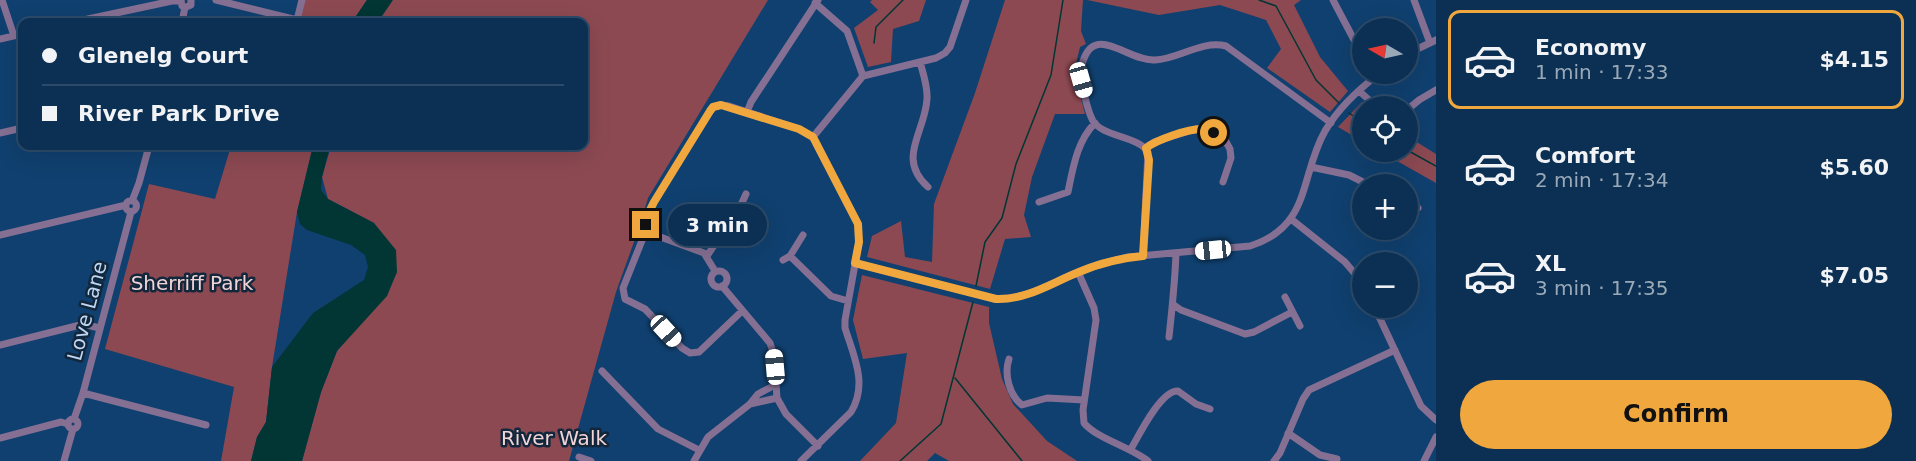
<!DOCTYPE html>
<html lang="en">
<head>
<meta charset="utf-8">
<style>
  body { margin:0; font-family:"DejaVu Sans",sans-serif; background:#1a3c5d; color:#f1f3f6; height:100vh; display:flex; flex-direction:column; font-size:22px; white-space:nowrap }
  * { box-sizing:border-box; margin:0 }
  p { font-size:20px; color:#9aa9b8 }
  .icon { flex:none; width:33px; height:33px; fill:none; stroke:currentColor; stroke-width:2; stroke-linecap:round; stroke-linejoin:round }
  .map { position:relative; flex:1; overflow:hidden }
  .details { display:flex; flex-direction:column; background:#0c3053; width:480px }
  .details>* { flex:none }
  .top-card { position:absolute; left:18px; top:18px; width:570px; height:132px; border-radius:12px; box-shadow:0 6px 24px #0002,0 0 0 2px #2c4b6a; display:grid; align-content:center; height:132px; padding:0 24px; background:#0c3053 }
  .needle { width:39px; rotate:279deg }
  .tools { position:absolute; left:1352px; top:18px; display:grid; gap:12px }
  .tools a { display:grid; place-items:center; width:66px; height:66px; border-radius:50%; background:#0c3053; box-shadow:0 6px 24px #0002,0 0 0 2px #2c4b6a; font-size:30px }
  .end { position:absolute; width:27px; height:27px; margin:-14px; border:8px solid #efa73e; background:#111; box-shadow:0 0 0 3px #111 }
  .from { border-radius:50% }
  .bubble { position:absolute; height:42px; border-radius:21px; background:#0c3053; box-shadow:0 6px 24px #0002,0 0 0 2px #2c4b6a; font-size:20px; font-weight:800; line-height:42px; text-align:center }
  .car { position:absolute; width:18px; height:36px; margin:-18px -9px; border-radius:8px; box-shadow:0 0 4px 2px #0007; background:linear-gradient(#fff 24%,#345 0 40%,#fff 0 76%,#345 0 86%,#fff 0) }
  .top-card b { display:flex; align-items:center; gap:21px; height:57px; font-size:22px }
  .top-card b+b { border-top:2px solid #2c4b6a }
  .top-card i { width:15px; height:15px; background:#f1f3f6 }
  ul { padding:10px 0 0; list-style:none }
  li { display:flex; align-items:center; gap:18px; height:99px; margin:0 12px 9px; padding:0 12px; border:3px solid transparent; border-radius:12px }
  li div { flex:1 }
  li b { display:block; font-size:22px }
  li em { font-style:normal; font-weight:800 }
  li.active { border-color:#efa73e }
  li>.icon { width:54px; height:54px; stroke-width:1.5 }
  .action { display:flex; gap:12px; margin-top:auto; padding:12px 24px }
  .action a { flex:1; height:69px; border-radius:36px; background:#efa73e; color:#111; font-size:24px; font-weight:800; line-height:69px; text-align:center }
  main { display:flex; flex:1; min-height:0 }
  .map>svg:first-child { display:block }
</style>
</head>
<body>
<main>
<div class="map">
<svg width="1436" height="461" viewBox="0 0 1436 461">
  <rect width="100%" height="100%" fill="#10406f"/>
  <path fill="#8c4952" d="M305 0H367L352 22H299Z
    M391 0H768L648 198 639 228 616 292 569 461H302L321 392 337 351 397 272 374 223 328 199 322 177 331 146H584V22H377Z
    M872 0H926L919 21 893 29 891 62 868 67 854 28 878 10 870 2Z
    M1005 0H1083L1081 31 1086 44 1080 47 1074 72 1085 114H1055L1032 177 1024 215 1031 237 1005 239 990 289 867 257 872 236 901 221 905 257 932 262 934 204 975 93Z
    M1087 0H1301L1294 5 1320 57 1348 91 1330 112 1267 68 1281 49 1266 20 1220 5 1159 15Z
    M1362 102 1368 106H1362V141L1338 127Z
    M1407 136 1436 154V183L1381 152H1407Z
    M231 146H313L297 212 272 367 266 422 257 437 251 461H221L234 387 105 349 149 184 215 199Z
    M862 275 989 307V323L1002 379 1013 404 1047 441 1077 461H949L935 453 927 461H860L896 423 907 353 863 359 853 320Z"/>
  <path fill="#013635" d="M367 0H393L378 22H352Z
    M313 146H330L322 177 321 190 328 199 374 223 396 250 397 272 387 296 337 351 321 392 302 461H251L257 437 266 422 272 367 313 313 364 280 368 267 365 255 351 245 307 230 300 224 297 212Z"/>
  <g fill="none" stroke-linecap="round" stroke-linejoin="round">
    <path stroke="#013635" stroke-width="1.5" d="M1259 0 1276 6 1316 80 1339 103
      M874 43 876 27 903 0
      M1349 113 1362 122
      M1407 150 1436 166
      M976 286 985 242 1002 218 1016 164 1051 75 1063 0
      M955 378 1022 461
      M900 461 941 424 973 302"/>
    <path stroke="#857093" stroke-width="7" d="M2 0 14 36
      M181 0 182 6 186 7 191 5V0
      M216 0 297 20 302 0
      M1333 0 1362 55
      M1414 0 1430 43
      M815 3 847 31 863 76
      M74 22 172 1H180
      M182 22 185 7
      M0 39 22 34
      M1407 54 1436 40
      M920 62C923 73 928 87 927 99 925 133 896 158 928 187
      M1359 91 1376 106
      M1407 110 1419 100 1436 90
      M747 112 751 102 818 0
      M0 133 22 128
      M813 137 863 76 936 58 945 53 950 47 966 0
      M1146 148 1154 142 1196 129 1210 131 1225 140 1230 149 1231 158 1223 182
      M1311 167 1349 175 1367 184
      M125.5 206a5.5 5.5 0 1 1 11 0a5.5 5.5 0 1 1-11 0Z
      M132 201 139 183 149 146
      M1039 202 1068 192C1073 168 1077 141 1095 123
      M1407 215 1418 208
      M1291 219 1345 262 1362 282
      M647 228V216L654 202 713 107 721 105 729 106 799 129 813 137 858 224 859 242 845 320V328C854 357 868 384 851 412L801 461
      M647 228 623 288 625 299 645 309 682 348 690 353 699 352 742 311
      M647 228 655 235 704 253 715 271
      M0 235 126 205
      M707 256 741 205 746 194
      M790 256 831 296 848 301
      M1143 256 1148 152C1138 136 1103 137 1093 121 1088 112 1079 79 1081 69 1091 18 1127 62 1155 60 1179 59 1201 40 1226 46L1331 123
      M783 260 790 256 803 235
      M855 263 995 299C1026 300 1051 283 1079 272 1094 265 1111 261 1128 257L1250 246C1312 226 1299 177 1325 131 1338 109 1359 89 1379 74
      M711 279a8 8 0 1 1 16 0a8 8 0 1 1-16 0Z
      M1078 272 1094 308 1096 320 1083 410 1084 423C1096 438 1130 447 1148 461
      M722 286 770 343 774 355 777 398 786 414 818 446
      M1285 297 1300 326
      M1174 305 1181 310 1245 334 1254 332 1292 312
      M1375 308 1421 406 1436 420
      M1169 337C1172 309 1175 282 1176 253
      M0 345 84 324 99 328
      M1009 359C1004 374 1009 395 1022 405L1047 398 1084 400
      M602 371 658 429 699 450
      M83 393 206 425
      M750 404 777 398
      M74 419 83 393 131 212
      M68 424a5 5 0 1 1 10 0a5 5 0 1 1-10 0Z
      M1288 433 1320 455 1337 459
      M0 438 61 422 68 424
      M1131 449C1139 435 1161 390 1178 391L1196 404 1210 409
      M579 457 591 461
      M64 461 73 429
      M694 461 708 437 750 404 758 394 775 385
      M1274 461 1280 453 1303 399 1309 390 1395 350
      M1424 461 1436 437"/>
  </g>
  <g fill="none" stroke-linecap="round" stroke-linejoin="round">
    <path stroke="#efa73e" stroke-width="8" d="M646 225 647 216 654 202 710 111 713 107 721 105 799 129 813 137 858 224 859 242 855 263 996 299C1027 300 1051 283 1079 272 1100 263 1121 258 1143 256L1149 160 1146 148C1156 140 1188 129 1201 129 1206 129 1210 131 1214 133"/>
  </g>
  <g text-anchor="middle" stroke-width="5" stroke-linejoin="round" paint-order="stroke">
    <g font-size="20" fill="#f0d4d6" stroke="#13273c">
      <text x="192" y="290">Sherriff Park</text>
      <text x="554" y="445">River Walk</text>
    </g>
    <g font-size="20" fill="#bed7f3" stroke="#13273c">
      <text transform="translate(87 311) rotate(-75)" y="7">Love Lane</text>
    </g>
  </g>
</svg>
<div class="tools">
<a><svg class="needle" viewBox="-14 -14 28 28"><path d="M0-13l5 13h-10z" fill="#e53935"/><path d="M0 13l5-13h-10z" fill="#9aa9b8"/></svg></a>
<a><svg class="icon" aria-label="locate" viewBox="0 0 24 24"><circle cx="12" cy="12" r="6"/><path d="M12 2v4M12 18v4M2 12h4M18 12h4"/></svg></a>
<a>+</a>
<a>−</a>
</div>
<i class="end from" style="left:1214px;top:133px"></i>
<i class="end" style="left:646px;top:225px"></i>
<div class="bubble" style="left:668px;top:204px;width:99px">3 min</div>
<i class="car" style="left:1081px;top:80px;rotate:164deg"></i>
<i class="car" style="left:1213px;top:250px;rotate:264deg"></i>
<i class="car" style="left:666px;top:331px;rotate:137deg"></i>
<i class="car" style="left:775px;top:367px;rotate:355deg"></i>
<div class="top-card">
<b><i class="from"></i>Glenelg Court</b>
<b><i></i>River Park Drive</b>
</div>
</div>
<section class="details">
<ul>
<li class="active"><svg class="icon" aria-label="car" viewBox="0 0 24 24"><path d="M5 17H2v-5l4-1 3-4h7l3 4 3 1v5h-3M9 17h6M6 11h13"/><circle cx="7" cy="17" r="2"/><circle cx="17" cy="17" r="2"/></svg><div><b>Economy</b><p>1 min · 17:33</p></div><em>$4.15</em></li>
<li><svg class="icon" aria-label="car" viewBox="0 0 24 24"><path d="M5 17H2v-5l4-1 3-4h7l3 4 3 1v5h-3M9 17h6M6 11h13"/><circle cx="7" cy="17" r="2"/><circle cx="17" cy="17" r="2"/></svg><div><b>Comfort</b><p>2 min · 17:34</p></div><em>$5.60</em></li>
<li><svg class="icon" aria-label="car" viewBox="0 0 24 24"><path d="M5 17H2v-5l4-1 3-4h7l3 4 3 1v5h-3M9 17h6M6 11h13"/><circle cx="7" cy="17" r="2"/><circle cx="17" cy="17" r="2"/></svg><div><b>XL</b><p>3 min · 17:35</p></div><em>$7.05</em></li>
</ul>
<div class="action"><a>Confirm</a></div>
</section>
</main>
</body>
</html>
